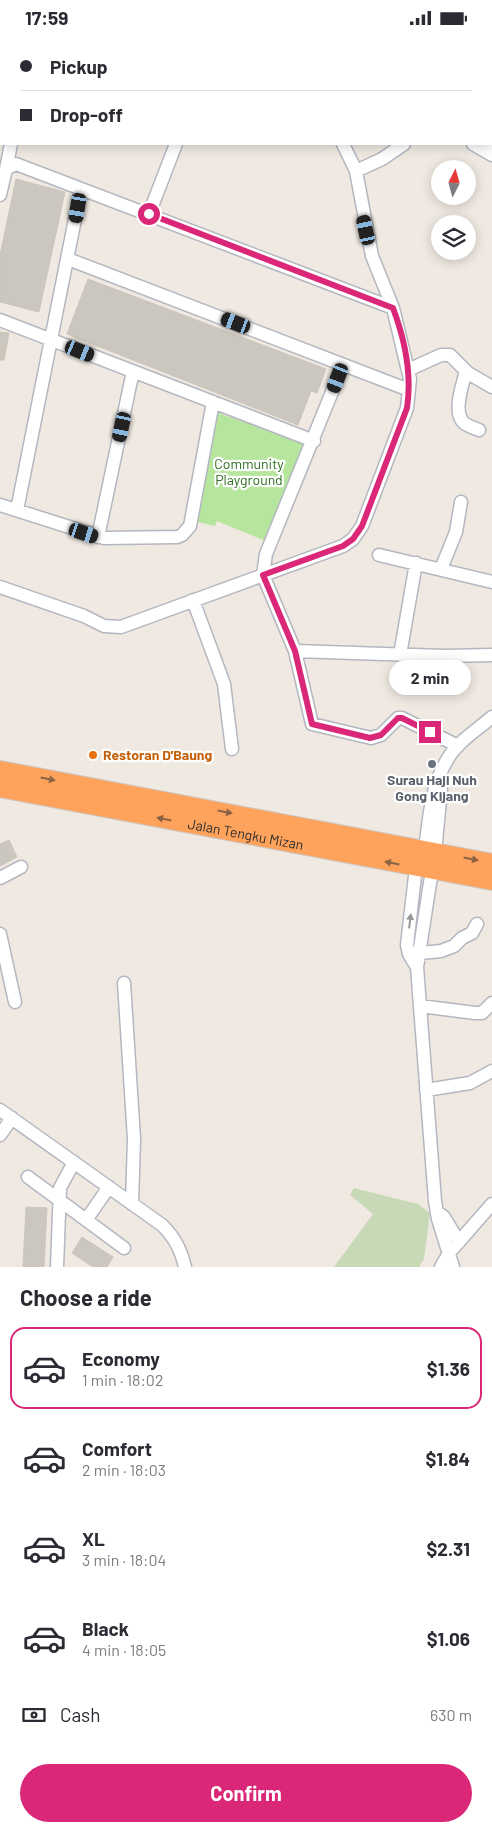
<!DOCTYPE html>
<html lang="en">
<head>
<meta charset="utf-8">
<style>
  body { margin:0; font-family:Barlow,sans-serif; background:#f2f2f3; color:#2b2b33; height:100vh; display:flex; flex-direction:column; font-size:19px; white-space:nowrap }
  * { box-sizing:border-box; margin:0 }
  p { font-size:16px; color:#7c7c81 }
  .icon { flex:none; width:28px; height:28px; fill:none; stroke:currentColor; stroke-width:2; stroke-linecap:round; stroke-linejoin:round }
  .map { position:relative; height:1232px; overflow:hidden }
  .sheet { display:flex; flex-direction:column; background:#fff; flex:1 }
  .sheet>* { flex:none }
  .banner { position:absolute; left:0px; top:0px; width:492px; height:110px; box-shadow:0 2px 12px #0003; display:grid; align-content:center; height:110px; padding:0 20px; background:#fff }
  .needle { width:32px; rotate:6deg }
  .fabs { position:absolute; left:431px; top:125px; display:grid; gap:10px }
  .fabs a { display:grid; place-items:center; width:45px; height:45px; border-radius:50%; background:#fff; box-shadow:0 2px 12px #0003; font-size:25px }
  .end { position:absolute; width:22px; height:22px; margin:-11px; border:6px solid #db2777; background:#fff; box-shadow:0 0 0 2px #fff }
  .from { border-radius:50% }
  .bubble { position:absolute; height:35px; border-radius:18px; background:#fff; box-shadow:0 2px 12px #0003; font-size:16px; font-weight:700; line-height:35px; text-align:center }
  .car { position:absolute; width:15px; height:30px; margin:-15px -8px; border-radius:6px; box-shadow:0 0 4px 1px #0007; background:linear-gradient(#222 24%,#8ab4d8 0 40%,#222 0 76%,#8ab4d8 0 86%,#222 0) }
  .banner b { display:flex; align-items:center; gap:18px; height:48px; font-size:19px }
  .banner b+b { border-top:1px solid #e1e1e2 }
  .banner i { width:12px; height:12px; background:#2b2b33 }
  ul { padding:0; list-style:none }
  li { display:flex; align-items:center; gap:15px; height:82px; margin:0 10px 8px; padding:0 10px; border:2px solid transparent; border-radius:15px }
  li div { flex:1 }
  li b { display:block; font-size:19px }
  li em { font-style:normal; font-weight:700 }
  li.on { border-color:#db2777 }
  li>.icon { width:45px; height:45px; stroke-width:1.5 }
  h2 { padding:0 20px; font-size:22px; line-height:60px }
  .pay { display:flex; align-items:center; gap:12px; height:55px; padding:0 20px; font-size:19px }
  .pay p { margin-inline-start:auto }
  .action { display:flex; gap:10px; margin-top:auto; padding:10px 20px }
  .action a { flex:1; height:58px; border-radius:30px; background:#db2777; color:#fff; font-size:20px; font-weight:700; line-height:58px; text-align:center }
  .status { display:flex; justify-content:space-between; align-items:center; height:35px; padding:0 25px; background:#fff; direction:ltr }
  .status svg { height:14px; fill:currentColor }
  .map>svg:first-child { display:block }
</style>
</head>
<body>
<div class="status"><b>17:59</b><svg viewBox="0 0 49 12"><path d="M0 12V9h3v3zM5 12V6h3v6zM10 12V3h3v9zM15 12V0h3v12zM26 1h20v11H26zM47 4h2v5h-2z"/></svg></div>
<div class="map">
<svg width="492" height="1232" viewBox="0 0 492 1232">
  <rect width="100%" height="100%" fill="#efe9e1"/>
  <path fill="#b6e59e" d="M218 378 310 410 268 507 217 486 215 491 194 486 214 382Z"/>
  <path fill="#c8d9b8" d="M354 1153 418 1169 430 1178 424 1224 419 1232H334L373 1179 350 1160Z"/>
  <path fill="#cbc7bf" stroke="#cbc5ba" d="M16 144 65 157 39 277 0 267V220Z
    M88 244 326 334 317 358 311 356 298 390 67 299Z
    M0 297 9 298 4 325H0Z
    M9 805 17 822 0 831V809Z
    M26 1172 47 1173 44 1232H23Z
    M82 1202 113 1222 107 1232H93L72 1218Z"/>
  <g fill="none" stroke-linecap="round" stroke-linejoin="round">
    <g stroke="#b4b7c1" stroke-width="15">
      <path id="minor" d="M277 0 278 1
        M33 1V0
        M491 107 492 106
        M343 109 356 136 382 124 404 109
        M473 109 492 120
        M6 134 11 109
        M356 136 372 221 393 273
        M0 160 6 134 16 129 393 273 410 344 408 363 407 373 362 491 353 504 343 511 121 592 104 591 84 581 0 552
        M149 179 176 109
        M68 224 409 355
        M0 285 314 406
        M343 330 266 519 263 540 295 616 312 689 371 703 381 700 398 683H402L458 711
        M408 335 441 320H450L468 338 492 352
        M466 336C463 349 452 377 464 388 468 391 474 393 479 395
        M0 470 104 503 177 502 182 500 190 491 213 367
        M17 475 81 154
        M98 502 133 336
        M379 520 492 547
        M441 534 456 497 461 467
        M193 565 224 649 232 714
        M295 616 444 621 492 620
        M400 620 416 528
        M425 815C429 784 431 751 447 725 457 707 477 695 492 682
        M435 817 441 755
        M416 832 407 910 409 919 417 932
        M432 835 417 932 435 1166 438 1184 453 1232
        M0 843 21 832
        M0 899 15 967
        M411 919 441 916 454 911 462 903 472 898 477 889
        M124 948 134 1104 132 1169
        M420 971 475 978H482L492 968
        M426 1055 470 1048 492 1036
        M0 1075 162 1190C175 1203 181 1215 185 1232
        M0 1100 12 1083
        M28 1142 124 1213
        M440 1179 444 1182 459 1207
        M86 1185 109 1152
        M57 1232 60 1153 74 1127
        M441 1232 449 1218 492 1169"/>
    </g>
    <g stroke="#c9c9c9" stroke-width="18">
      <path id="major" d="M6 1 7 0
        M0 31 1 25"/>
    </g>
    <g stroke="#c9c9c9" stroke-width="20">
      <g id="highway">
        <path d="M0 735 492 828"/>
        <path id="s1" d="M0 753 492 846"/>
      </g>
    </g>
    <use href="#minor" stroke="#fff" stroke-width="12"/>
    <use href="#major" stroke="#f2d163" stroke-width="15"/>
    <use href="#highway" stroke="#ffa35c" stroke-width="18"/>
  </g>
  <defs><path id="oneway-solid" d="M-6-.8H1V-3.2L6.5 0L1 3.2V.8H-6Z" transform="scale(1.25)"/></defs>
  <g fill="#8c6343">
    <use href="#oneway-solid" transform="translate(48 744) rotate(11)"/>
    <use href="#oneway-solid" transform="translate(225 777) rotate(11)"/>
    <use href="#oneway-solid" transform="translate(164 784) rotate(-169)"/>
    <use href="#oneway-solid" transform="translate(471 824) rotate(11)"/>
    <use href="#oneway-solid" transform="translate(392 828) rotate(-169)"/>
  </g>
  <use fill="#969696" href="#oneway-solid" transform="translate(410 886) rotate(-83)"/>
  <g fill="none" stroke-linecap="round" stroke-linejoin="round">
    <path stroke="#db2777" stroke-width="6" d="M149 179 393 273C405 305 412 340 407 373L362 491 353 504 343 511 263 540 295 616 312 689 370 703 381 700 398 683H402L430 697"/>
  </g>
  <circle fill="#e8710a" stroke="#fff" stroke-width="2" cx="93" cy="720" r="5"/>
  <circle fill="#6b7280" stroke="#fff" stroke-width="2" cx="432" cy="729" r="5"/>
  <g text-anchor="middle" stroke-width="4.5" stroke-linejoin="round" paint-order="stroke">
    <g font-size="14" fill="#2c6e1b" stroke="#fff">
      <text x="249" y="434">Community<tspan x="249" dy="16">Playground</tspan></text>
    </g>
    <g font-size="14" font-weight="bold" fill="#c56008" stroke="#fff" text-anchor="start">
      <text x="103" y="725">Restoran D'Baung</text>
    </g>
    <g font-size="14" font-weight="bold" fill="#5b616d" stroke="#fff">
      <text x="432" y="750">Surau Haji Nuh<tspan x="432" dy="16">Gong Kijang</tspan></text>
    </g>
    <g font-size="14" fill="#2e2e2e" stroke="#fff">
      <text dy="5" stroke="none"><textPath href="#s1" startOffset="250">Jalan Tengku Mizan</textPath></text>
    </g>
  </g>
</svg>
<div class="fabs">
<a><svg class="needle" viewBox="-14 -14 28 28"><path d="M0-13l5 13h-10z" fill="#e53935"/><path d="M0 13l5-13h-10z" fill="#7c7c81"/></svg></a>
<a><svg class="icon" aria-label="layers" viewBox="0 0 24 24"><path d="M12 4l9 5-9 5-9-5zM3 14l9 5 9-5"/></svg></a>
</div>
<i class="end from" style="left:149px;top:179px"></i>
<i class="end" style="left:430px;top:697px"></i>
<div class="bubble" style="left:389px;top:625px;width:82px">2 min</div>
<i class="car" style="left:78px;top:173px;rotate:189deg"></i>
<i class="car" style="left:366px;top:195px;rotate:348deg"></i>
<i class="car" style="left:236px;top:288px;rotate:291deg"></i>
<i class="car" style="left:80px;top:316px;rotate:112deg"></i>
<i class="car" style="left:338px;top:343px;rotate:201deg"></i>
<i class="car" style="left:122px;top:392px;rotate:192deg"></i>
<i class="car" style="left:84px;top:498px;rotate:108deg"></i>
<div class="banner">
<b><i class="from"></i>Pickup</b>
<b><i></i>Drop-off</b>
</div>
</div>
<section class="sheet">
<h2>Choose a ride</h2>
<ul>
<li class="on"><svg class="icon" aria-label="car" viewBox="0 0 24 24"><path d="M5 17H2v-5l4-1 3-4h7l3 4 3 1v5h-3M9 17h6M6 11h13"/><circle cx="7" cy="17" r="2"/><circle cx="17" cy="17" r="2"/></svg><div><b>Economy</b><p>1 min · 18:02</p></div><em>$1.36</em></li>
<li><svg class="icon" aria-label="car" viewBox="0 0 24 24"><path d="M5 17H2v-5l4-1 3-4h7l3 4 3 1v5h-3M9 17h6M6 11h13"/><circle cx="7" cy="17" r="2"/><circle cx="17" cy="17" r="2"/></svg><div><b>Comfort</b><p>2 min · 18:03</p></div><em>$1.84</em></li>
<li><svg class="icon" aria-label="car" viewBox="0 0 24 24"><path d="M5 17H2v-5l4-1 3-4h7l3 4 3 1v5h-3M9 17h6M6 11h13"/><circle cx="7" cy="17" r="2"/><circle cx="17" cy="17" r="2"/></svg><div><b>XL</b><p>3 min · 18:04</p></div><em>$2.31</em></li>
<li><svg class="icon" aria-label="car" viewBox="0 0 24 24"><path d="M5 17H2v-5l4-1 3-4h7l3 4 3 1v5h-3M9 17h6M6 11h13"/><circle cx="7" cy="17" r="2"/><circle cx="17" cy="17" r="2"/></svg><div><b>Black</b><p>4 min · 18:05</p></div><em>$1.06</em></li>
</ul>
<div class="pay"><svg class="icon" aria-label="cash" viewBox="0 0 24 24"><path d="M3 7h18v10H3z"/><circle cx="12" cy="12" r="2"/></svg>Cash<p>630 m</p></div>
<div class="action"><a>Confirm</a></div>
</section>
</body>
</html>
